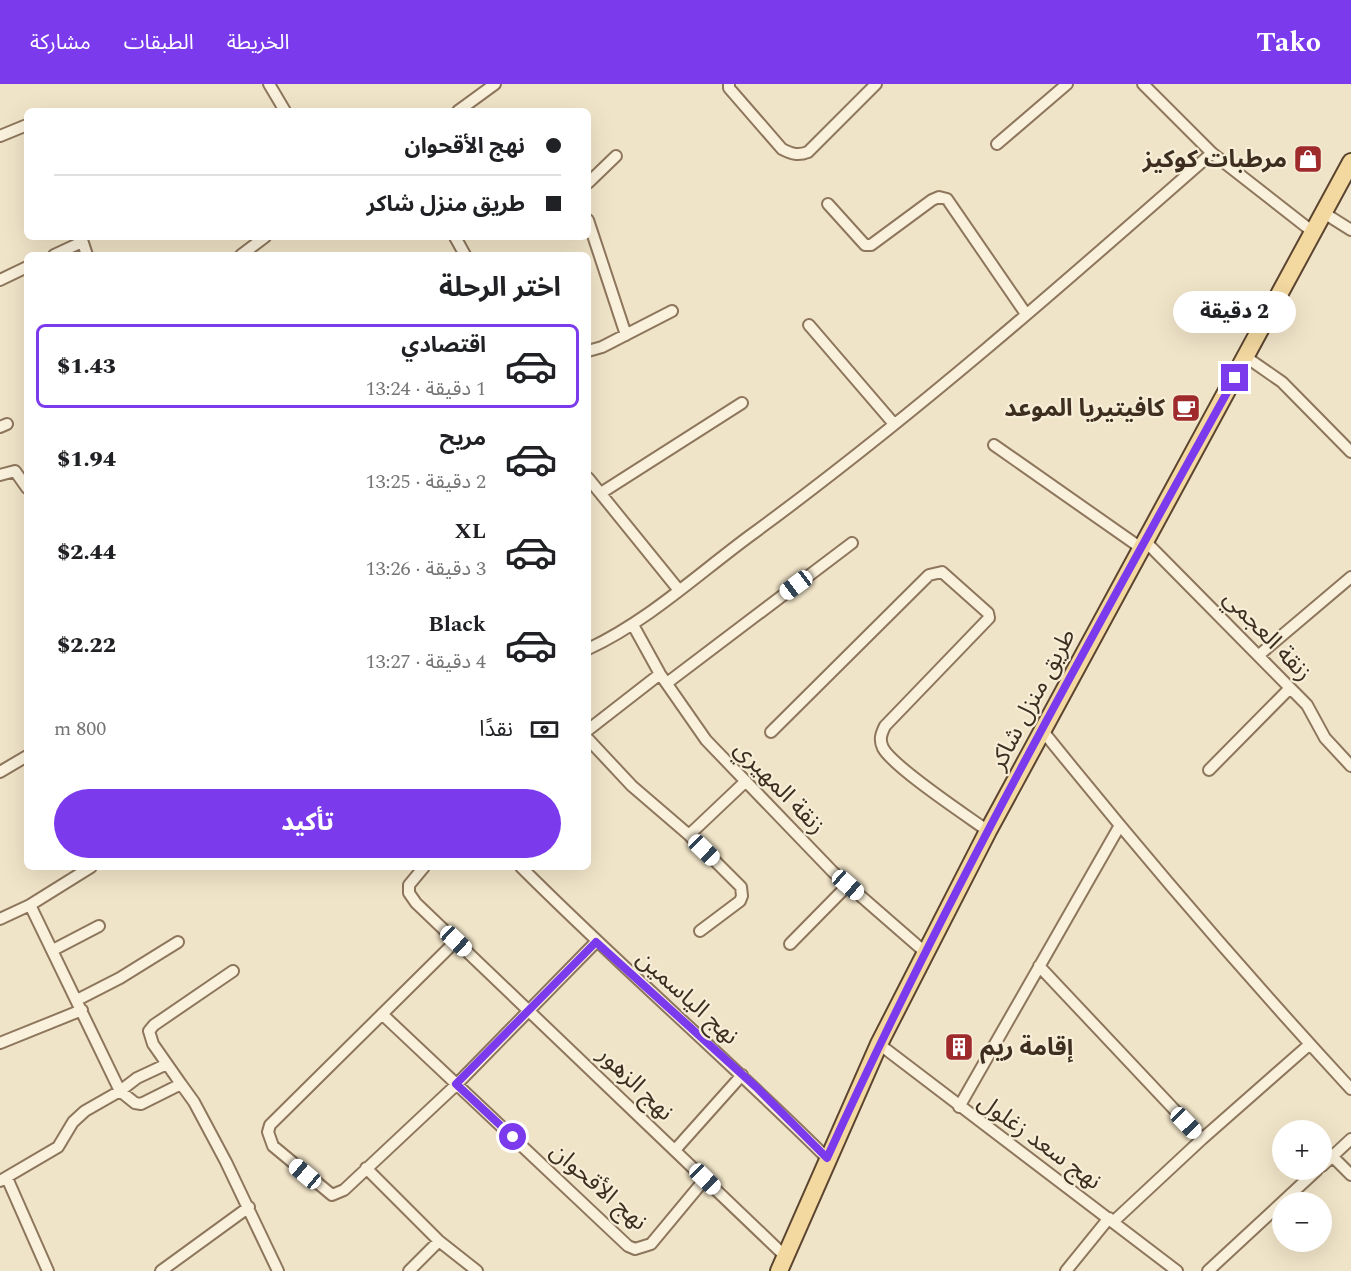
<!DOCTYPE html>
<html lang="ar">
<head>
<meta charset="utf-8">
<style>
  body { margin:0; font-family:Spectral,"Noto Sans Arabic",serif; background:#f6f6f6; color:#202124; direction:rtl; height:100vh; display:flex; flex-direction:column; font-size:22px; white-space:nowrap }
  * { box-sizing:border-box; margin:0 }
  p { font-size:20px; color:#757577 }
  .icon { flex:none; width:33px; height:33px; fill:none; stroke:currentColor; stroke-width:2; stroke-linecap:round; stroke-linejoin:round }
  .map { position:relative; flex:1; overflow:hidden; direction:ltr }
  .details { position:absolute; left:24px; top:168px; width:567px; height:618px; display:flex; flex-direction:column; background:#fff; border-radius:9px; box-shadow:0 6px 24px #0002; direction:rtl }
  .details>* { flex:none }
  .top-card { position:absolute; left:24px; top:24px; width:567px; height:132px; border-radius:9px; box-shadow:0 6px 24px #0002; direction:rtl; display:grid; align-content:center; height:132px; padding:0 30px; background:#fff }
  .buttons { position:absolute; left:1272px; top:1036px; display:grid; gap:12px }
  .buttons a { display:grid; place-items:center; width:60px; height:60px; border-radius:50%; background:#fff; box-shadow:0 6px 24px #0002; font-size:30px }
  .end { position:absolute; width:27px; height:27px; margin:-14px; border:8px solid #7c3aed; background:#fff; box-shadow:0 0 0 3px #fff }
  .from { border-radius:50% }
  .bubble { position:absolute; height:42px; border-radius:21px; background:#fff; box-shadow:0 6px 24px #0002; font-size:20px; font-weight:800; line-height:42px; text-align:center; direction:rtl }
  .car { position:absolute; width:18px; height:36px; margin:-18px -9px; border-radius:8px; box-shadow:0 0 4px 2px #0007; background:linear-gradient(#fff 24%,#345 0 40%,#fff 0 76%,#345 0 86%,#fff 0) }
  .top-card b { display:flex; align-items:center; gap:21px; height:57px; font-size:22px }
  .top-card b+b { border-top:2px solid #e0e0e0 }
  .top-card i { width:15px; height:15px; background:#202124 }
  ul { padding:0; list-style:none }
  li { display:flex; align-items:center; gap:18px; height:84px; margin:0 12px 9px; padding:0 18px; border:3px solid transparent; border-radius:9px }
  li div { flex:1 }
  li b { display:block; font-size:22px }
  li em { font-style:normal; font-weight:800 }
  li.active { border-color:#7c3aed }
  li>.icon { width:54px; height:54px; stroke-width:1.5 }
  h2 { padding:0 30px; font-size:27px; line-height:72px }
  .pay { display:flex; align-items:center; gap:15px; height:66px; padding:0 30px; font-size:22px }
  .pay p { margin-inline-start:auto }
  .cta { display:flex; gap:12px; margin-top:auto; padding:12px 30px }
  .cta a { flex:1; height:69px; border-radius:36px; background:#7c3aed; color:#fff; font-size:24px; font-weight:800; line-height:69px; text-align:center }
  header { display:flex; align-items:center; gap:36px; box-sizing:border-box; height:84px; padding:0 30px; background:#7c3aed; color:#fff }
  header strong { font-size:28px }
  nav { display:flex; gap:33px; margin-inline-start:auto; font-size:21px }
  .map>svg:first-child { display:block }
</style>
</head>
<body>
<header>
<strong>Tako</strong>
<nav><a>الخريطة</a><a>الطبقات</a><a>مشاركة</a></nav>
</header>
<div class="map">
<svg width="1351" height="1187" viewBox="0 0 1351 1187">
  <rect width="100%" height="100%" fill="#f0e4c8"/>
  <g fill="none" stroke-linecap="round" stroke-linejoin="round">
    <g stroke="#8d765c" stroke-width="14">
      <path id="street" d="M269 0 285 27
        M729 0V4L782 65C792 70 798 72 808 68L876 0
        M1143 0 1212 69 1313 148
        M458 27 495 0
        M0 52 27 41
        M997 60 1067 0
        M588 99 616 72
        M828 120 865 161H871L932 116 939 113 947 115 1026 230
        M1324 129 1351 146
        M588 136 626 251
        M81 153 87 171
        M455 153 465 171
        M54 171 82 158
        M241 171 265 153
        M0 196 27 183
        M809 241 894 340
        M588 267 602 263 672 227
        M1246 273 1282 298 1351 368
        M0 343 7 340
        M994 361 1141 464
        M0 391 15 387 27 404
        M588 394 678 505
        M601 409 742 319
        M1145 457 1307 621 1325 654 1351 682
        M633 541 660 590 706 656 833 788 926 869
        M588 565C648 537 698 490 751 451 912 333 1062 201 1212 69
        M1259 571 1351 493
        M667 599 852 459
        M588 646 660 590
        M1042 646C1141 769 1244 889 1351 1005
        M771 648 929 491 942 488 988 529 989 534 885 642C881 650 879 656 883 664 893 683 967 732 988 747
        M588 655 632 702 689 751 741 803 742 812 740 817 700 847
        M1209 686 1290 604
        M0 688 27 672
        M689 751 746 697
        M424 783 409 801V809L416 819 786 1173
        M521 783C621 883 727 975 827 1074
        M30 821 120 1007 137 994 167 980 153 960 149 947 154 941 233 887
        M0 835 30 821 91 783
        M456 857 270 1041 268 1048 273 1062 332 1111 344 1106 456 1001 596 858
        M790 860 848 801
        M53 866 99 842
        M1039 882 1202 1055
        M77 916 120 894 178 858
        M382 930 628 1162 635 1165 651 1160 705 1095
        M0 959 82 926
        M879 960 1177 1187
        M167 980 181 1000
        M959 1023 1119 743
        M675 1066 742 991
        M1332 1072 1351 1091
        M1322 1082 1351 1055
        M366 1084 439 1157 477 1187
        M7 1094 48 1187
        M0 1097 58 1063 73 1038 85 1027 120 1007 135 1019 141 1020 181 1000 194 1018 226 1078 278 1187
        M1114 1137 1202 1055 1310 960
        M161 1187 249 1123
        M409 1187 439 1157
        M1066 1187 1109 1134
        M1208 1187 1317 1086"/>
    </g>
    <g stroke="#5b4430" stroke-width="20">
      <path id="primary" d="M779 1187 879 960 988 747 1351 78"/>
    </g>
    <use href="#street" stroke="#faf1dc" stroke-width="10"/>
    <use href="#primary" stroke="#f3d9a0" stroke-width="16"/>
  </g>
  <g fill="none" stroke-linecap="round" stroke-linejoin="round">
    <path stroke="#7c3aed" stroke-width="8" d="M513 1053 456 1000 596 858 756 1003 827 1074C948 807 1093 551 1235 294"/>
  </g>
  <defs>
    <g id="shop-square" transform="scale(1.5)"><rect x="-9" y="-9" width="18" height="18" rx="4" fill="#9e2a2b" stroke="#f7eed8"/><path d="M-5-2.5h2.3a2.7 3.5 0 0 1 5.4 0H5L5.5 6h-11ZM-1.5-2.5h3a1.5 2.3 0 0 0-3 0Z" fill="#fff"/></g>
    <g id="cafe-square" transform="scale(1.5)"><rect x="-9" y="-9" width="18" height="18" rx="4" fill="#9e2a2b" stroke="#f7eed8"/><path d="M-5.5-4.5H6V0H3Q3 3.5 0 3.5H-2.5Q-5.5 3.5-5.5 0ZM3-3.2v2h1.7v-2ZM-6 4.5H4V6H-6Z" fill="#fff"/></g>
    <g id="building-square" transform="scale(1.5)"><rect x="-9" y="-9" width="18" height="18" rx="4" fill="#9e2a2b" stroke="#f7eed8"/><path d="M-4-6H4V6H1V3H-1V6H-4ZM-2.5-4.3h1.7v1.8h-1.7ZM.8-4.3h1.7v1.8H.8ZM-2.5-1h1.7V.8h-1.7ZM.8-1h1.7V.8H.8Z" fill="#fff"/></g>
  </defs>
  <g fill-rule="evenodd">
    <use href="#shop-square" x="1308" y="75"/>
    <use href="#cafe-square" x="1186" y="324"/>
    <use href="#building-square" x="959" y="963"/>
  </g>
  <g text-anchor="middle" stroke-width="4.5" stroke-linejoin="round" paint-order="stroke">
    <g font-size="24" font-weight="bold" fill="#3d2e20" stroke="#f7eed8" text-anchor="end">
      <text x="1287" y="83">مرطبات كوكيز</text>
      <text x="1165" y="332">كافيتيريا الموعد</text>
      <text x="980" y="971" text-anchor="start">إقامة ريم</text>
    </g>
    <g font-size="24" fill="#3d2e20" stroke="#f7eed8">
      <text transform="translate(1268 551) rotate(46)" y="8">زنقة العجمي</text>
      <text transform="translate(1032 615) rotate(-62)" y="8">طريق منزل شاكر</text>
      <text transform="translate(780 703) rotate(46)" y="8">زنقة المهيري</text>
      <text transform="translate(688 913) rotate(42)" y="8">نهج الياسمين</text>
      <text transform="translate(636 999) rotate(44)" y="8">نهج الزهور</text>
      <text transform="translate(1040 1057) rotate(36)" y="8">نهج سعد زغلول</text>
      <text transform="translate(599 1102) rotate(41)" y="8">نهج الأقحوان</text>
    </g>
  </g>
</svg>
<div class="buttons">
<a>+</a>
<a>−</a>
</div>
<i class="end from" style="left:513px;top:1053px"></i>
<i class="end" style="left:1235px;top:294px"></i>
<div class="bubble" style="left:1173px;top:207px;width:123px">2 دقيقة</div>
<i class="car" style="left:796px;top:501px;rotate:233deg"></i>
<i class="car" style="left:704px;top:766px;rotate:134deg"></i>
<i class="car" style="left:848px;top:801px;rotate:131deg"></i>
<i class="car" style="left:456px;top:857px;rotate:133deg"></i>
<i class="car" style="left:1186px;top:1039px;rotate:136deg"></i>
<i class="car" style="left:305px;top:1090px;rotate:310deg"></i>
<i class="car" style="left:705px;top:1095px;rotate:134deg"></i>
<div class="top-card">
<b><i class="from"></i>نهج الأقحوان</b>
<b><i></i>طريق منزل شاكر</b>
</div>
<section class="details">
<h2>اختر الرحلة</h2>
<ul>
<li class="active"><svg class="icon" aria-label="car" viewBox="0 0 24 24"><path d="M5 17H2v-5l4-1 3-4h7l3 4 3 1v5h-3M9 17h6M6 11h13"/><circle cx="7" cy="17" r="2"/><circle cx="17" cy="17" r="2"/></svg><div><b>اقتصادي</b><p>1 دقيقة · 13:24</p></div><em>$1.43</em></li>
<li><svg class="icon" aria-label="car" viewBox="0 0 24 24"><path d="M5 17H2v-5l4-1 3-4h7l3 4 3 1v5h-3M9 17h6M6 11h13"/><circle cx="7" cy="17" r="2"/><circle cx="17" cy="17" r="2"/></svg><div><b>مريح</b><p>2 دقيقة · 13:25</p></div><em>$1.94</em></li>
<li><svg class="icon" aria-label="car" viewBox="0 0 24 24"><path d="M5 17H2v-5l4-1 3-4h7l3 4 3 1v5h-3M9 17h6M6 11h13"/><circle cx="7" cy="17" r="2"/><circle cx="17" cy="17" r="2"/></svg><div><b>XL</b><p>3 دقيقة · 13:26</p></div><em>$2.44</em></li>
<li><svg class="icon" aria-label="car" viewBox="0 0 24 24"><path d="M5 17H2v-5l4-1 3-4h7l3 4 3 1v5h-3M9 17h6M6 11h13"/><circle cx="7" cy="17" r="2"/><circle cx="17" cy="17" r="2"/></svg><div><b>Black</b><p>4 دقيقة · 13:27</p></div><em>$2.22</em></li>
</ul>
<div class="pay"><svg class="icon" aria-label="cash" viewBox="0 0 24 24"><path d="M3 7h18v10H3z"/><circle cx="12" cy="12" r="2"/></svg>نقدًا<p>800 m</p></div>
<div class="cta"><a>تأكيد</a></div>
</section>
</div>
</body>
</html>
